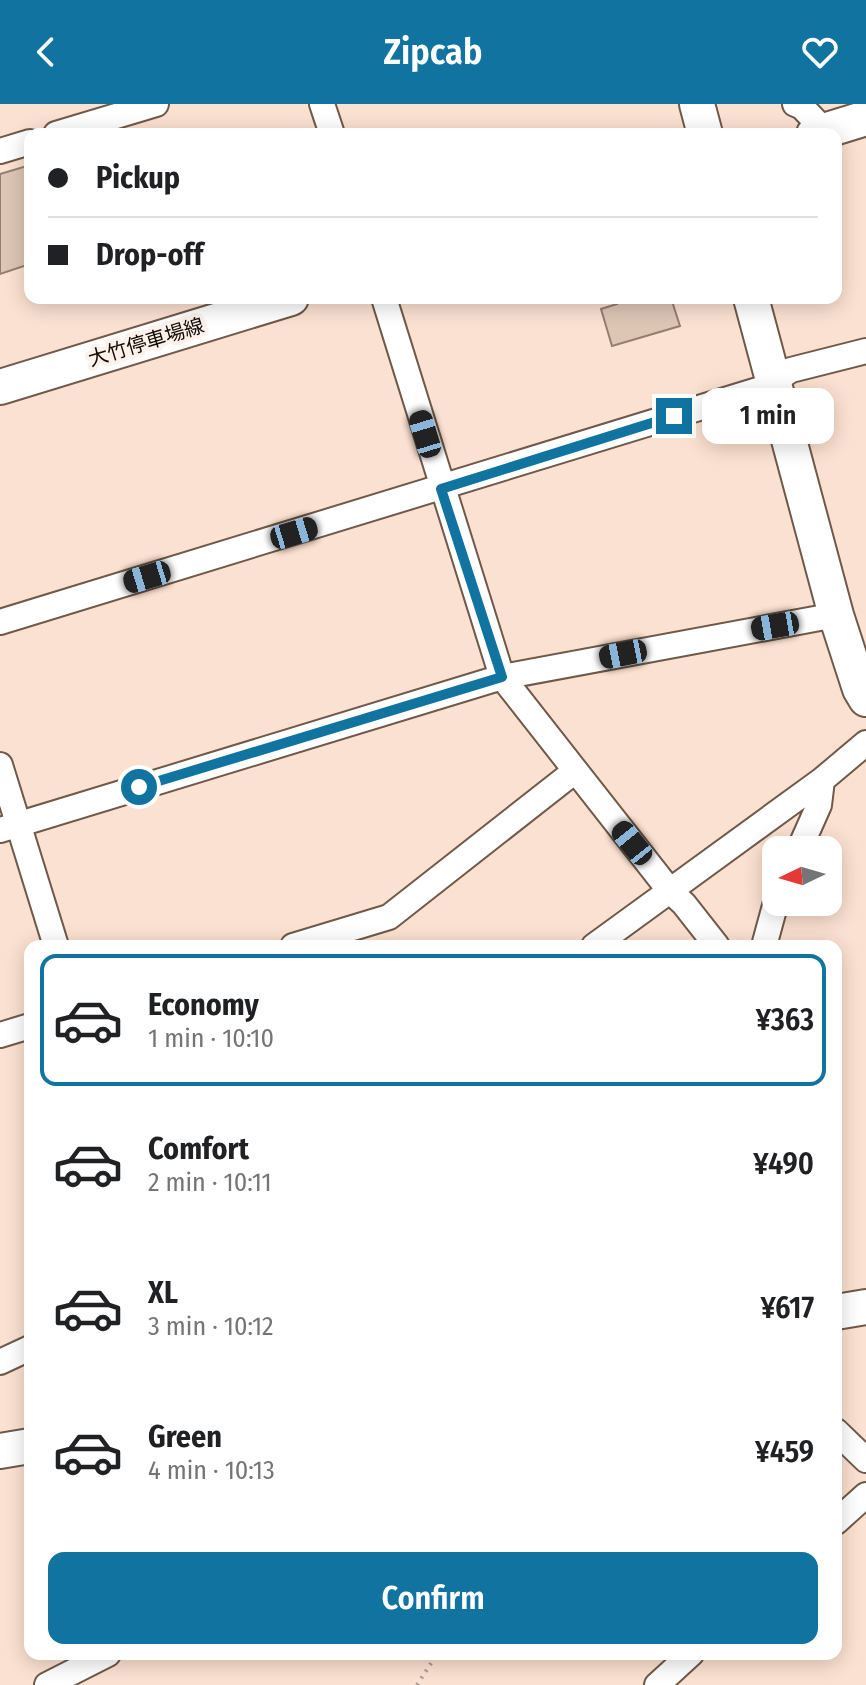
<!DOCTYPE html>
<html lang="en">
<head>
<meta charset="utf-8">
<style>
  body { margin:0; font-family:"Fira Sans Condensed","Noto Sans JP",sans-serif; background:#f2f2f2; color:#202124; height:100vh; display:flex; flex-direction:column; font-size:30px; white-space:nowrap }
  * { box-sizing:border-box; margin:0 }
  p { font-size:26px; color:#757577 }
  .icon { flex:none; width:44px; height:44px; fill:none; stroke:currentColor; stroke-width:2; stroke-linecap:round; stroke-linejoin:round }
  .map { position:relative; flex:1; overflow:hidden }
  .panel { position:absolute; left:24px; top:836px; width:818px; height:720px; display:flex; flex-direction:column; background:#fff; border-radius:16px; box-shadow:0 4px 20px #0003 }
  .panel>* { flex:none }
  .guide { position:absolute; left:24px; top:24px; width:818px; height:176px; border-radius:16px; box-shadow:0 4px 20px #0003; display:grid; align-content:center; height:176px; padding:0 24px; background:#fff }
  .needle { width:52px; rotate:265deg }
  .fabs { position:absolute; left:762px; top:732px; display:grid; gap:16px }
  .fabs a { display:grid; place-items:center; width:80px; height:80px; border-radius:16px; background:#fff; box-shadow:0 4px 20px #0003; font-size:40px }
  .end { position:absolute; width:36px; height:36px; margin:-18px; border:10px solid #1073a0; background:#fff; box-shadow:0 0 0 4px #fff }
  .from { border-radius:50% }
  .bubble { position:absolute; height:56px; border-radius:16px; background:#fff; box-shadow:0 4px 20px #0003; font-size:26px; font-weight:600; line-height:56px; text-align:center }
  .car { position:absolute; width:24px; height:48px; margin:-24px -12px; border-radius:10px; box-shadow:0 0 6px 2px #0007; background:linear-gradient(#222 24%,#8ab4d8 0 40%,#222 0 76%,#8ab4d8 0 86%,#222 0) }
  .guide b { display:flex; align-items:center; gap:28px; height:76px; font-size:30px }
  .guide b+b { border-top:2px solid #e0e0e0 }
  .guide i { width:20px; height:20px; background:#202124 }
  ul { padding:14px 0 0; list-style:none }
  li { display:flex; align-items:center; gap:24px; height:132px; margin:0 16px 12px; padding:0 8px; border:4px solid transparent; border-radius:16px }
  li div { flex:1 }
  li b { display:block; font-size:30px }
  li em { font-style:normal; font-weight:600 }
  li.on { border-color:#1073a0 }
  li>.icon { width:72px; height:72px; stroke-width:1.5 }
  .action { display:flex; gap:16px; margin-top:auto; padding:16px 24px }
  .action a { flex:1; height:92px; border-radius:16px; background:#1073a0; color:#fff; font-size:32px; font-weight:600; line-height:92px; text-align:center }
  header { display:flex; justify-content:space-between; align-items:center; height:104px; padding:0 24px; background:#1073a0; color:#fff; font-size:36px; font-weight:600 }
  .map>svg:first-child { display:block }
</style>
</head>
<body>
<header><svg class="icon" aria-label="back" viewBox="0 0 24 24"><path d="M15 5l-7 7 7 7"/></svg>Zipcab<svg class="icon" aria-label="heart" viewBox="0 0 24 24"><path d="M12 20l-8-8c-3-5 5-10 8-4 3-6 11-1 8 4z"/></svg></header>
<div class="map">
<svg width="866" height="1581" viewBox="0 0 866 1581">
  <rect width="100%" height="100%" fill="#fbe1d1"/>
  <path fill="#dec6b5" stroke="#957e6f" stroke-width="2" d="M30 61V160L0 170V70Z
    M621 194H671L680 222 612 242 601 205 617 200 616 195Z"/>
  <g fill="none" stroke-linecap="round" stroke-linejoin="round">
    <g stroke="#6e594a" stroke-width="28">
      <path id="street" d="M322 0 332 30
        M795 0 802 3 825 27
        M56 30 156 0
        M0 47 30 38
        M384 194 502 573 670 787 684 800 717 842
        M0 518 761 285 791 266 866 247
        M0 661 56 842
        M0 726 502 573 836 511
        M799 746 819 701 822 676
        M293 842 389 813 575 667
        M594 842 822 676 866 639
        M764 842 776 798
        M0 931 30 922
        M0 1258 30 1244
        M836 1327 866 1356
        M836 1418 866 1391
        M47 1581 108 1550
        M657 1581 691 1550"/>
    </g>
    <g stroke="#6e594a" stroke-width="38">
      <path id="secondary" d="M697 0 705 30
        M814 30 866 14
        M751 194 836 511 860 585 866 595
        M0 283 291 194
        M836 1208 866 1203
        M0 1347 30 1342"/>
    </g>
    <path stroke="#ae9a8e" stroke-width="4" stroke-dasharray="2 6" stroke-linecap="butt" d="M417 1581 437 1550"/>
    <use href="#street" stroke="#fff" stroke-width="24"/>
    <use href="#secondary" stroke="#fff" stroke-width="34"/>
  </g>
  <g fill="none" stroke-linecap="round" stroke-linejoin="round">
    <path stroke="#1073a0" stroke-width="10" d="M139 683 502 573 441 385 674 312"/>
  </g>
  <g text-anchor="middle" stroke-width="8" stroke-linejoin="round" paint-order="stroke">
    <g font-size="20" fill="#130b06" stroke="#fcf2eb">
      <text transform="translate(146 238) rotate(-17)" y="7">大竹停車場線</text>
    </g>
  </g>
</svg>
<div class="fabs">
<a><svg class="needle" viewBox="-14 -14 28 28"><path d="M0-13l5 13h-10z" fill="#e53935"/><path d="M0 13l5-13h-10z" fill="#757577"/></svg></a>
</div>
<i class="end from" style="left:139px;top:683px"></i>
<i class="end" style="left:674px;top:312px"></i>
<div class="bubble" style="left:702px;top:284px;width:132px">1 min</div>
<i class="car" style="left:425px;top:330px;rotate:343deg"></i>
<i class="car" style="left:294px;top:429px;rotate:73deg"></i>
<i class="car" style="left:147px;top:473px;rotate:253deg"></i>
<i class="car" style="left:775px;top:522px;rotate:260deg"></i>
<i class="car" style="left:623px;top:550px;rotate:259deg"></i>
<i class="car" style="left:632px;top:739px;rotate:321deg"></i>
<div class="guide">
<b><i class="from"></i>Pickup</b>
<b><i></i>Drop-off</b>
</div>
<section class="panel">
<ul>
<li class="on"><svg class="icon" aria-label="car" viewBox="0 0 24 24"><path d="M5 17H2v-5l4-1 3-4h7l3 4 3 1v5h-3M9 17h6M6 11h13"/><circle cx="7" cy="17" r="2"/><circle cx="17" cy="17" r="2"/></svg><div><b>Economy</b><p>1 min · 10:10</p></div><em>¥363</em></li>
<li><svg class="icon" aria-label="car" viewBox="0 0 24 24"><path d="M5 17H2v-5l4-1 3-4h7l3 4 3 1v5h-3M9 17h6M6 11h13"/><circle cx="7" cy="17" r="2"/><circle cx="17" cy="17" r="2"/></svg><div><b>Comfort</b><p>2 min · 10:11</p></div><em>¥490</em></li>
<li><svg class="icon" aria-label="car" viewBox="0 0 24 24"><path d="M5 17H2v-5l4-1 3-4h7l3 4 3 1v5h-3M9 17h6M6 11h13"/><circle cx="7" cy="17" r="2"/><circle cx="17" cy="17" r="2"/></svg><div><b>XL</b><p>3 min · 10:12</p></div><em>¥617</em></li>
<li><svg class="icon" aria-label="car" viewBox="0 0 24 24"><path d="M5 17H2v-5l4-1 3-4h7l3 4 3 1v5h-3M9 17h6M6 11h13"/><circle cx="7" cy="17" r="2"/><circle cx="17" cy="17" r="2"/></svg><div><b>Green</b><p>4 min · 10:13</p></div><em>¥459</em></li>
</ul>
<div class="action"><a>Confirm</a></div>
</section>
</div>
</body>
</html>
